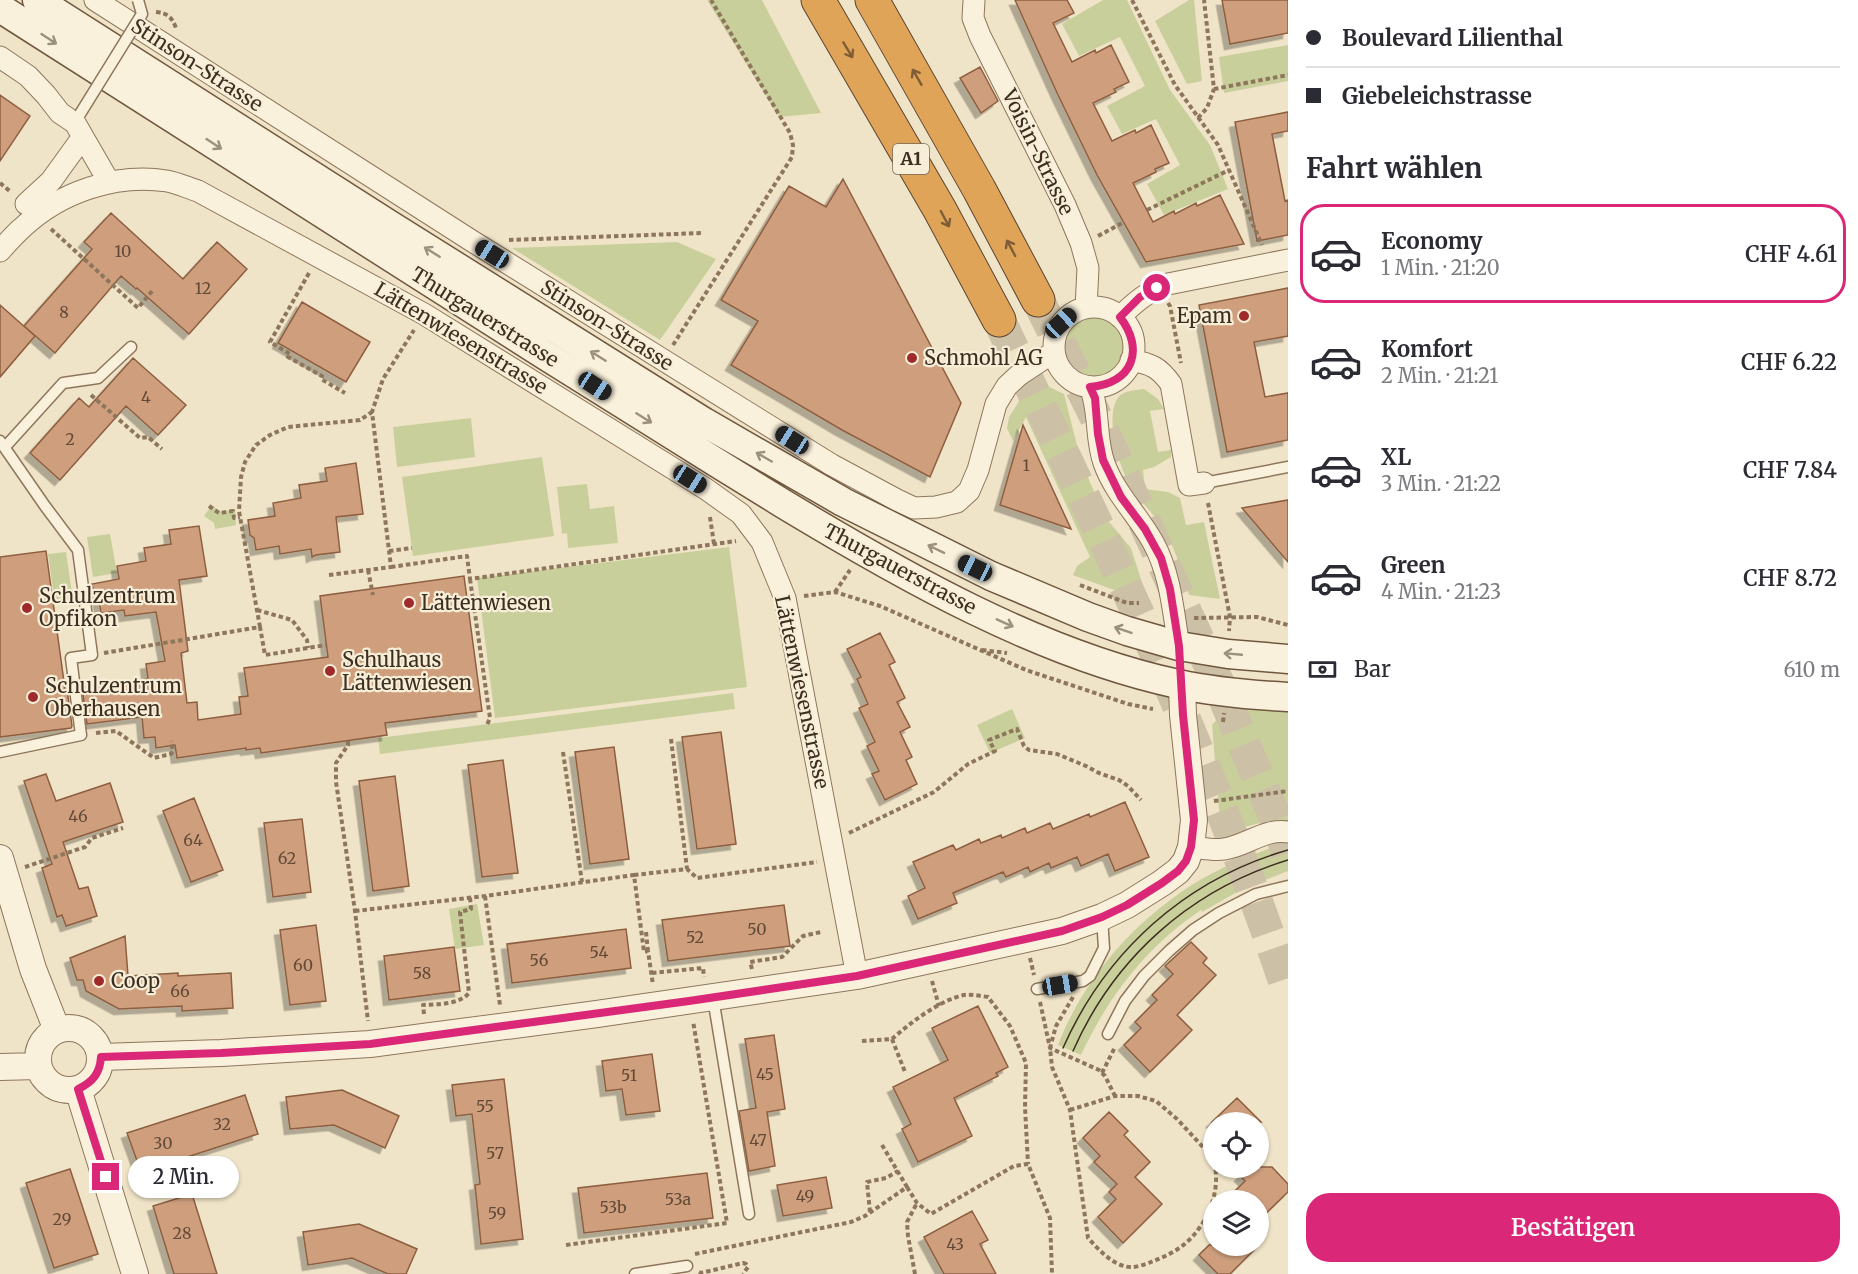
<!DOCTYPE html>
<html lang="de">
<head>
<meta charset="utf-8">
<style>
  body { margin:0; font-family:Merriweather,serif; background:#f7f7f7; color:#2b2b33; height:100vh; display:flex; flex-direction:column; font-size:22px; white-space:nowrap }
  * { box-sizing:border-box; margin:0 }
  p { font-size:20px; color:#7c7c81 }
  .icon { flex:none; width:33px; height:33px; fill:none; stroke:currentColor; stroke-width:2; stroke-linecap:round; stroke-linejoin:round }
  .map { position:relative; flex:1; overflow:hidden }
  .panel { display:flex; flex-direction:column; background:#fff; width:570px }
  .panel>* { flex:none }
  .top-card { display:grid; align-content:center; height:132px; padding:0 18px; background:#fff }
  .tools { position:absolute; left:1203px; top:1112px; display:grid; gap:12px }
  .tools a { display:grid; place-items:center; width:66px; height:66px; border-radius:50%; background:#fff; box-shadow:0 2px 4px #0004; font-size:30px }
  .end { position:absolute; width:27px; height:27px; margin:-14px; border:8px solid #db2777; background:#fff; box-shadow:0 0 0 3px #fff }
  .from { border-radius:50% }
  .bubble { position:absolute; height:42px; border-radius:21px; background:#fff; box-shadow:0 2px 4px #0004; font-size:20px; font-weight:600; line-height:42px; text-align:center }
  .car { position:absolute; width:18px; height:36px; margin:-18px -9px; border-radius:8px; box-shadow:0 0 4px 2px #0007; background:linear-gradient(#222 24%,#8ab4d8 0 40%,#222 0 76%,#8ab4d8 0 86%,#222 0) }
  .top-card b { display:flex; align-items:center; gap:21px; height:57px; font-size:22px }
  .top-card b+b { border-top:2px solid #e1e1e2 }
  .top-card i { width:15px; height:15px; background:#2b2b33 }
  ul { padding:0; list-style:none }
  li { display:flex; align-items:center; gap:18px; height:99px; margin:0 12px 9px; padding:0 6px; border:3px solid transparent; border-radius:24px }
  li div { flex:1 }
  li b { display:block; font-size:22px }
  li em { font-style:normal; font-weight:600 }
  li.current { border-color:#db2777 }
  li>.icon { width:54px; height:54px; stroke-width:1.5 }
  h2 { padding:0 18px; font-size:27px; line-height:72px }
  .pay { display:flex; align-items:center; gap:15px; height:66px; padding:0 18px; font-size:22px }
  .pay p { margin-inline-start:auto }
  .cta { display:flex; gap:12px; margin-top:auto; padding:12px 18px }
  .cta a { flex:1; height:69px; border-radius:24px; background:#db2777; color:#fff; font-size:24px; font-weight:600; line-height:69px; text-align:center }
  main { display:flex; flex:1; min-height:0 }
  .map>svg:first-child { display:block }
</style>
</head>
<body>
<main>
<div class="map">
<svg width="1288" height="1274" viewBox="0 0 1288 1274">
  <defs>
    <filter id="shadow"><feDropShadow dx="-5.5" dy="5.5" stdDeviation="0" flood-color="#0004"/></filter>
  </defs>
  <rect width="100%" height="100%" fill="#f0e4c8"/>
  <path fill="#c9cf9b" d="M707 0H762L821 113 779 117Z
    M1103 0H1127L1170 90 1210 145 1228 189 1164 215 1147 184 1180 165 1156 119 1122 134 1107 106 1145 86 1120 37 1079 56 1062 24Z
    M1189 0H1194L1202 81 1187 84 1155 21Z
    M1288 45V81L1224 93 1219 57Z
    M677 242 716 259 660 340 512 248Z
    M1064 347a30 30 0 1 1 60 0a30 30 0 1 1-60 0Z
    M1043 384 1064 394 1081 461 1105 517 1131 548 1145 592 1117 591 1073 575 1077 566 1090 557 1026 417 1013 441 1007 428 1009 417 1025 392Z
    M1144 389 1158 399 1164 409 1150 411 1158 452 1171 450V457L1154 467 1143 470 1145 489 1168 492 1180 498 1186 525 1204 522 1220 599 1189 595C1183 574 1177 554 1166 534 1157 516 1141 503 1130 486 1120 469 1101 408 1122 394 1128 390 1138 390 1144 389Z
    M471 418 475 457 397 467 393 427Z
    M542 457 554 536 413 556 402 477Z
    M587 484 590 509 614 506 618 543 568 548 567 533 562 534 557 487Z
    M212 505 221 512 235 509 236 525 215 529 214 523 204 516Z
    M110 534 117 573 93 577 87 537Z
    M729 547 747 687 495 718 477 578Z
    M66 552 73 601 55 603 48 554Z
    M733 693 735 709 380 754 378 738Z
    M1227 708 1288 709V820L1260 823 1221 833 1212 725Z
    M1012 709 1025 738 990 753 977 725Z
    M1283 843 1288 849V871L1244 888 1202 912 1201 910C1147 946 1108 997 1081 1055L1058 1045C1084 978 1134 921 1195 883 1223 866 1253 855 1283 843Z
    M477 904 484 945 455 949 449 909Z"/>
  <path fill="#cf9f7d" stroke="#8d5f41" stroke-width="1.5" filter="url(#shadow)" d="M1015 0H1067L1074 13 1053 23 1072 62 1095 50 1096 53 1111 45 1129 82 1114 89 1116 92 1093 103 1112 141 1135 130 1136 133 1151 125 1169 163 1155 169 1156 172 1133 183 1153 222 1174 211 1175 214 1196 203 1197 206 1220 195 1244 244 1146 262 1097 175 1058 95Z
    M1222 0H1288V33L1230 44Z
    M980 67 998 101 981 113 960 78Z
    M0 95 30 116 0 161Z
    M1288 112V131L1272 134 1285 201 1288 200V235L1257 241 1235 122Z
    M843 179 961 403 930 477 842 430 731 365 758 321 721 300 789 186 826 207Z
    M111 213 183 279 217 242 247 269 189 334 137 288 136 289 121 276 55 353 24 326 92 249 84 242Z
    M1288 288V336L1254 342 1265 397 1288 393V440L1227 452 1199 305Z
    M302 302 370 342 346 382 278 343Z
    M0 305 35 336 0 377Z
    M133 358 186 405 158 435 126 406 60 480 30 453 79 398 89 407Z
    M1023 425 1071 529 1000 505Z
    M356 463 363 514 336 517 340 552 316 555 312 557 311 549 280 554 279 546 256 550 254 538 250 535 248 520 275 516 273 503 301 498 299 485 327 481 325 468Z
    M1288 500V562L1242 508Z
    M199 526 207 576 179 580 188 651 181 653 187 703 197 702 198 720 241 714 239 697 248 696 244 668 328 657 320 596 464 576 482 711 385 723 387 735 261 753 260 748 246 750V748L177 758 175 745 156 748 155 737 144 738 142 717 87 724 82 687 148 679 146 664 165 661 156 612 125 616 124 610 101 613 99 600 95 598 92 584 119 579 117 566 146 561 144 548 171 544 169 530Z
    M46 551 65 689H67L72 726 71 728 0 737V557Z
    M880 633 895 662 889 665 905 698 897 702 910 727 900 732 912 757 906 760 917 784 885 800 872 774 879 771 867 746 875 742 859 708 868 704 857 679 861 677 847 649Z
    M721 732 736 844 697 849 682 737Z
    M614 747 629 859 590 864 575 752Z
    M503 760 518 873 482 877 468 765Z
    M46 774 56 801 110 783 123 822 63 842 79 889 88 887 97 916 66 926 62 915 57 917 42 868 52 864 24 781Z
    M395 776 409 886 373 891 359 781Z
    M194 798 223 870 191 882 163 811Z
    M1125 802 1149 857 1115 871 1108 854 1081 866 1077 857 1051 868 1049 863 1030 872 1028 867 1006 877 1003 872 953 893 957 903 918 919 908 896 925 888 913 862 953 845 956 850 979 839 981 843 1001 835 1002 838 1025 828 1027 833 1050 823 1053 829 1089 814 1090 817Z
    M302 819 311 892 273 897 264 823Z
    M784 905 790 946 668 961 662 920Z
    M316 925 326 1001 290 1005 280 930Z
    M626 929 631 968 512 983 507 944Z
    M125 936 128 976 178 973V976L231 973 233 1008 182 1011V1006L119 1009 86 991 83 980H77L70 958Z
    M1191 942 1207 958 1203 963 1216 975 1177 1015 1192 1030 1150 1072 1124 1045 1141 1028 1135 1022 1157 1000 1152 995 1173 974 1165 966Z
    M454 947 460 991 389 1000 384 956Z
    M978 1006 1008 1067 996 1073 998 1076 954 1098 972 1136 918 1162 902 1129 911 1124 893 1087 948 1060 932 1028Z
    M774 1035 785 1109 767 1112 775 1166 749 1171 739 1111 756 1108 745 1039Z
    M652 1054 660 1111 626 1115 622 1089 606 1091 602 1061Z
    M504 1079 523 1239 481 1244 475 1185 480 1184 472 1114 456 1116 452 1085Z
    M342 1090 399 1116 385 1148 334 1125 290 1129 286 1097Z
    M245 1095 258 1134 141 1172 127 1133Z
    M1237 1098 1261 1122H1212Z
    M1109 1112 1128 1131 1124 1135 1150 1162 1135 1177 1162 1204 1123 1243 1098 1217 1116 1199 1109 1192 1117 1184 1094 1162 1100 1156 1083 1138Z
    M1249 1167H1272L1288 1184V1192L1258 1221V1200H1226L1245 1181 1240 1176Z
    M70 1169 98 1254 54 1268 26 1183Z
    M707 1173 713 1218 584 1233 578 1188Z
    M826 1177 832 1208 783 1216 777 1185Z
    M192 1194 217 1274H174L153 1206Z
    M972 1211 988 1240 980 1244 996 1274H944L924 1237Z
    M359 1224 417 1249 406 1274H388L352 1258 308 1265 303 1232Z
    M1209 1245H1259L1230 1274H1218L1199 1255Z"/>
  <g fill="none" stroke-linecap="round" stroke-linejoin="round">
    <path stroke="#ccc0a6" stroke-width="33" stroke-dasharray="33 16" stroke-linecap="butt" d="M1038 300 1100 425 1219 685 1277 822 1288 853
      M999 320C1039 405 1081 489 1120 574 1183 710 1240 849 1288 991"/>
    <g stroke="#8d765c" stroke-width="13">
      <path id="service" d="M0 441 45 506 78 550 92 655 71 658 81 735 0 752
        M5 447 63 383 98 378 131 347
        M1204 483 1288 467
        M1037 989 1083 981 1090 976 1104 948 1102 918
        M713 998 749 1214
        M1108 1034 1125 1001 1144 976 1169 951 1193 930 1219 913 1256 894 1288 886
        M635 1274 687 1266"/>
    </g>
    <g stroke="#8d765c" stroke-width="23">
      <path id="minor" d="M95 0 472 241 832 465 897 500 914 508 936 507 957 502 969 491 978 470 996 404 1007 386 1019 375 1054 352
        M974 1 973 18 980 36 1065 205 1081 243 1088 268 1086 308
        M0 57 28 76 46 95 60 113 75 123 109 182
        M26 204 51 181 82 138
        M0 251C7 243 14 235 22 228 60 192 116 173 167 181 178 183 188 188 198 191L424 314 706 489 741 514 762 542 785 598 857 976
        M1054 347a40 40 0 1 1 80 0a40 40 0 1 1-80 0Z
        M1120 317C1135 302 1148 291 1168 284L1288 260
        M1131 360C1151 364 1159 367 1171 384L1189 485 1204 483
        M1090 387C1100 410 1095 438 1104 463 1115 494 1139 516 1154 544 1171 576 1173 612 1179 646
        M1191 847C1202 848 1214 851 1224 849 1246 846 1265 828 1288 832"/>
    </g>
    <g stroke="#8d765c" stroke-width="28">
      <path id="tertiary" d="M0 858 33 969 57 1030
        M38 1059a31 31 0 1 1 62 0a31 31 0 1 1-62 0Z
        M101 1057 221 1053 370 1044 597 1014 857 976 1062 931 1102 917 1127 905 1162 883 1178 871 1186 861 1191 847 1194 820 1183 715 1182 685
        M0 1067 38 1066
        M78 1089 135 1274"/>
    </g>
    <g stroke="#6f573f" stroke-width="31">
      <path id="secondary" d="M37 0 390 225 704 422 843 502 991 576 1088 617 1127 631 1179 646 1228 654 1288 659
        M0 8C181 123 362 239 543 354 623 404 702 454 782 503 903 576 1039 654 1178 684 1214 692 1251 695 1288 697"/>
    </g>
    <g stroke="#5b4430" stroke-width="35">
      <path id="motorway" d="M818 0 940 210 999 320
        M872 0 979 189 1038 300"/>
    </g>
    <path stroke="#8d765c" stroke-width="4" stroke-dasharray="4.5 3" stroke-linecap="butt" d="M1132 0 1175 85 1218 145 1262 245
      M156 12C167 13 172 17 176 28
      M1214 89 1288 75
      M1198 118 1207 108 1214 89 1204 0
      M0 183 11 192
      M1147 210 1229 170
      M51 229 138 308 153 290
      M1098 236 1124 222
      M509 240 703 233
      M309 273 270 342 290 354 288 357 322 376 321 379 345 393
      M1168 303 1170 306 1181 363
      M673 345 792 157 793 145 790 133 711 0
      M91 395 140 438 148 437 162 449
      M1208 503 1230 617 1229 631
      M209 506 219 513 233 511 234 518 240 517
      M710 517 714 544
      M389 551 412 548
      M391 567 467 556 470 579 736 541
      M368 570 373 595
      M329 575 391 567 372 412 383 379 414 330
      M470 579 490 718 487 725
      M1080 585 1127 603H1139
      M835 592 850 570
      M804 596 835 592 880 606 1026 670 1128 704 1153 709
      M257 610 292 620 307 640 308 648
      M1194 618 1257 617 1288 625
      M260 627 239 511 241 477 245 462 256 445 270 435 288 427 360 420 372 412
      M982 650 1007 653
      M104 653 260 627 265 655 326 645
      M1223 722 1224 713
      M96 733 116 731 154 758 171 754 173 751 171 741
      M671 739 687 869
      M348 741V745L336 763V782L355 911 368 1021
      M563 752 582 882
      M1214 801 1288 791
      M849 833 934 792 968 764 995 751 989 740 1017 729 1024 746 1029 750 1057 754 1086 766 1099 773 1119 780 1128 786 1141 800
      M25 867 85 847 92 838 123 828
      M634 875 687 869 697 878 817 862
      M485 896 500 1005
      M355 911 485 896 634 875 644 952 648 951 653 985
      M646 932 648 951
      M1030 958 1034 975
      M752 969 750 962 782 957 803 936 821 932
      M652 973 703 968 704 977
      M932 981 939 1006
      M1073 997 1056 1026 1050 1048 1052 1067 1070 1110 1088 1238C1099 1250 1110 1262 1124 1266 1132 1269 1144 1265 1151 1262 1164 1257 1177 1251 1187 1242 1207 1224 1220 1193 1215 1167
      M1040 1002 1050 1048 1099 1070 1105 1076 1115 1096
      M424 1014 423 1005C438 1004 458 1005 469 993L460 912 471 909 470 897
      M892 1039C910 1023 940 1000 964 995 972 994 980 996 988 997L1010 1026 1026 1063 1025 1107 1028 1164
      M862 1041 892 1039 905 1072
      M1102 1073 1115 1047
      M1070 1110 1115 1096H1138L1156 1101 1177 1119 1214 1159
      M907 1187 917 1203 931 1214 1014 1166 1028 1164 1050 1218 1052 1274
      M870 1212 867 1182 886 1178 898 1171
      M566 1245 727 1223 693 1021
      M695 1254 851 1222 865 1216 907 1187 882 1145
      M699 1272 701 1273 743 1263 746 1264 748 1267 743 1274
      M915 1274 908 1236 907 1222 917 1203"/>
    <use href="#service" stroke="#faf1dc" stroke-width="10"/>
    <use href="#minor" stroke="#faf1dc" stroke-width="21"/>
    <use href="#tertiary" stroke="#faf1dc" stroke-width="26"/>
    <use href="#secondary" stroke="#faf1dc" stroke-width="28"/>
    <use href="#motorway" stroke="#e0a458" stroke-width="33"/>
    <path stroke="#3d2e20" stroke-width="1.5" d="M1063 1048C1106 951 1186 879 1288 850
      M1073 1051C1114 958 1190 890 1288 860"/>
    <g stroke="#8d765c" stroke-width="13" stroke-linecap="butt">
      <path id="service-bridge" d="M80 114 142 14 138 0"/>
    </g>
    <use href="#service-bridge" stroke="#faf1dc" stroke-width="10"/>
  </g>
  <defs><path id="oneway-shaft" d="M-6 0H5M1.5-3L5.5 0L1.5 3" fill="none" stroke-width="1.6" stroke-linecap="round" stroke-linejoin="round" transform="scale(1.5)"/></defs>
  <g stroke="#9c907e">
    <use href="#oneway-shaft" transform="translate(49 39) rotate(33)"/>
    <use href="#oneway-shaft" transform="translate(214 144) rotate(33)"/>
    <use href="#oneway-shaft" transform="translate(432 252) rotate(-148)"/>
    <use href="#oneway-shaft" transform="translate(598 356) rotate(-148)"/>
    <use href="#oneway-shaft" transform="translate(644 418) rotate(32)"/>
    <use href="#oneway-shaft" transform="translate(764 457) rotate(-150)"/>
    <use href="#oneway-shaft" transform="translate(936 549) rotate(-154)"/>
    <use href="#oneway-shaft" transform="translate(1005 623) rotate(24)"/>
    <use href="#oneway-shaft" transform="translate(1123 630) rotate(-161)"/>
    <use href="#oneway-shaft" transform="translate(1233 654) rotate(-175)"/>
  </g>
  <g stroke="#7e5d36">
    <use href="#oneway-shaft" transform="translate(848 50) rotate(59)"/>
    <use href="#oneway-shaft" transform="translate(917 77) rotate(-120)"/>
    <use href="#oneway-shaft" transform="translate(945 219) rotate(62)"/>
    <use href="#oneway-shaft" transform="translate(1011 248) rotate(-118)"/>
  </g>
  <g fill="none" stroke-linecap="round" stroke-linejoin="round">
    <path stroke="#db2777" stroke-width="8" d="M106 1177 78 1089C93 1082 100 1073 101 1057L221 1053 370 1044 689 1001 857 976 1062 931 1102 917 1127 905 1162 883 1178 871 1186 861 1191 847 1194 820 1183 715 1179 646 1170 589 1161 558 1145 529 1121 497 1103 460 1098 434 1095 398 1090 387C1133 383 1145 350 1120 317L1140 297 1157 288"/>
  </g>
  <g fill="#9e2a2b" stroke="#f7eed8" stroke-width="2">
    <circle cx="1244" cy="316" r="6"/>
    <circle cx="912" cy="358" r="6"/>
    <circle cx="409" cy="603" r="6"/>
    <circle cx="27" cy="608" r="6"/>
    <circle cx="330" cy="671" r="6"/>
    <circle cx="33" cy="697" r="6"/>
    <circle cx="99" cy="981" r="6"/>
  </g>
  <g text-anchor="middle" stroke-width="4.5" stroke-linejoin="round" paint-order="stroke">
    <g font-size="16" fill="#624a37">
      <text x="123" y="257">10</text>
      <text x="203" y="294">12</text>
      <text x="64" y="318">8</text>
      <text x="146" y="403">4</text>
      <text x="70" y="445">2</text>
      <text x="1026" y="471">1</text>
      <text x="78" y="822">46</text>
      <text x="193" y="846">64</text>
      <text x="287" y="864">62</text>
      <text x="757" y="935">50</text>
      <text x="695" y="943">52</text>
      <text x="599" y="958">54</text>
      <text x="539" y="966">56</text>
      <text x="303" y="971">60</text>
      <text x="422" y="979">58</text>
      <text x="180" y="997">66</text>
      <text x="765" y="1080">45</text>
      <text x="629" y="1081">51</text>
      <text x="485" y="1112">55</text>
      <text x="222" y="1130">32</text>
      <text x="758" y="1146">47</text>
      <text x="163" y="1149">30</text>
      <text x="495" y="1159">57</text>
      <text x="805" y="1202">49</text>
      <text x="678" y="1205">53a</text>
      <text x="613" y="1213">53b</text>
      <text x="497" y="1219">59</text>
      <text x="62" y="1225">29</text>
      <text x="182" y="1239">28</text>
      <text x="955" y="1250">43</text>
    </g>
    <rect fill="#f7eed8" stroke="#756857" stroke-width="1.5" x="893" y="144" width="36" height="30" rx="4.5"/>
    <g font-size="18" font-weight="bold" fill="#3d2e20">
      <text x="911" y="165">A1</text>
    </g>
    <g font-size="20" fill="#3d2e20" stroke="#f7eed8">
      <text transform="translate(197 65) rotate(33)" y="7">Stinson-Strasse</text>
      <text transform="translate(1038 152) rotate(64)" y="7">Voisin-Strasse</text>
      <text transform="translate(485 317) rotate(32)" y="7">Thurgauerstrasse</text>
      <text transform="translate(607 325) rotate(32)" y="7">Stinson-Strasse</text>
      <text transform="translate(461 338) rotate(31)" y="7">Lättenwiesenstrasse</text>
      <text transform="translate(900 569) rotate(28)" y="7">Thurgauerstrasse</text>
      <text transform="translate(802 692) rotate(78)" y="7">Lättenwiesenstrasse</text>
    </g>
    <g font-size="20" fill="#3d2e20" stroke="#f7eed8" text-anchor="start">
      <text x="1232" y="323" text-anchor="end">Epam</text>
      <text x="924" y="365">Schmohl AG</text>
      <text x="39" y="603">Schulzentrum<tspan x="39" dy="23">Opfikon</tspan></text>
      <text x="421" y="610">Lättenwiesen</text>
      <text x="342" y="667">Schulhaus<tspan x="342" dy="23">Lättenwiesen</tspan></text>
      <text x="45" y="693">Schulzentrum<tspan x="45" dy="23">Oberhausen</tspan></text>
      <text x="111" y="988">Coop</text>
    </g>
  </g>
</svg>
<div class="tools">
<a><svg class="icon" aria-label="locate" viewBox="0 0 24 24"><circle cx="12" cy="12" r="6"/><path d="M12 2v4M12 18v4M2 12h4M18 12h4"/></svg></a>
<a><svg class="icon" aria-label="layers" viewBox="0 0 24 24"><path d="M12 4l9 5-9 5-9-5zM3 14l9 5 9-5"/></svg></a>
</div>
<i class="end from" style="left:1157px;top:288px"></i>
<i class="end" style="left:106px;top:1177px"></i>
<div class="bubble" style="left:128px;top:1156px;width:111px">2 Min.</div>
<i class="car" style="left:492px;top:254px;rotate:302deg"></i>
<i class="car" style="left:1061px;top:323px;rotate:47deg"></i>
<i class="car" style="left:595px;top:386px;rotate:123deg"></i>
<i class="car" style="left:792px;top:440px;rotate:302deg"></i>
<i class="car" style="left:690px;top:479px;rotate:122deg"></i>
<i class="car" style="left:975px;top:568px;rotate:295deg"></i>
<i class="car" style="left:1060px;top:985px;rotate:80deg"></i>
</div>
<section class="panel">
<div class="top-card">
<b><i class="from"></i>Boulevard Lilienthal</b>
<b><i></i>Giebeleichstrasse</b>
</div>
<h2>Fahrt wählen</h2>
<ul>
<li class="current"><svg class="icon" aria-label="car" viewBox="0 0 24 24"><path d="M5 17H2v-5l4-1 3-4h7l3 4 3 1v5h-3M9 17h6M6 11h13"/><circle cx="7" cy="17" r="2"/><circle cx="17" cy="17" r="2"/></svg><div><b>Economy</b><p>1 Min. · 21:20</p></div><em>CHF 4.61</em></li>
<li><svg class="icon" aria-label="car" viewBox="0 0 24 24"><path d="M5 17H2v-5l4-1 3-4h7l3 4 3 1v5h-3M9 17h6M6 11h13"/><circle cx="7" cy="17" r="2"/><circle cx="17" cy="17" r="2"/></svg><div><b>Komfort</b><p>2 Min. · 21:21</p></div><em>CHF 6.22</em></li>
<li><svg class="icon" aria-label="car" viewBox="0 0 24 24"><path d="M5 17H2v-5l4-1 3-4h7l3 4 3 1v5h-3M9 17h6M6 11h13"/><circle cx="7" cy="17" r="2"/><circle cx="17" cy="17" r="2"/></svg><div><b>XL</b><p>3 Min. · 21:22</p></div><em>CHF 7.84</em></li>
<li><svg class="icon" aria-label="car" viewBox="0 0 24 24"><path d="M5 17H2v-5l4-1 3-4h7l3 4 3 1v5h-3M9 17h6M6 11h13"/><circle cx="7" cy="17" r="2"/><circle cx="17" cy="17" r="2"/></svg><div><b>Green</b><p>4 Min. · 21:23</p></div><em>CHF 8.72</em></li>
</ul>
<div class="pay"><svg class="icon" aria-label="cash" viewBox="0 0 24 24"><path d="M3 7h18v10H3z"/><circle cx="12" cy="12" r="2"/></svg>Bar<p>610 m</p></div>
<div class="cta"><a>Bestätigen</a></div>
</section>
</main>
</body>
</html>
